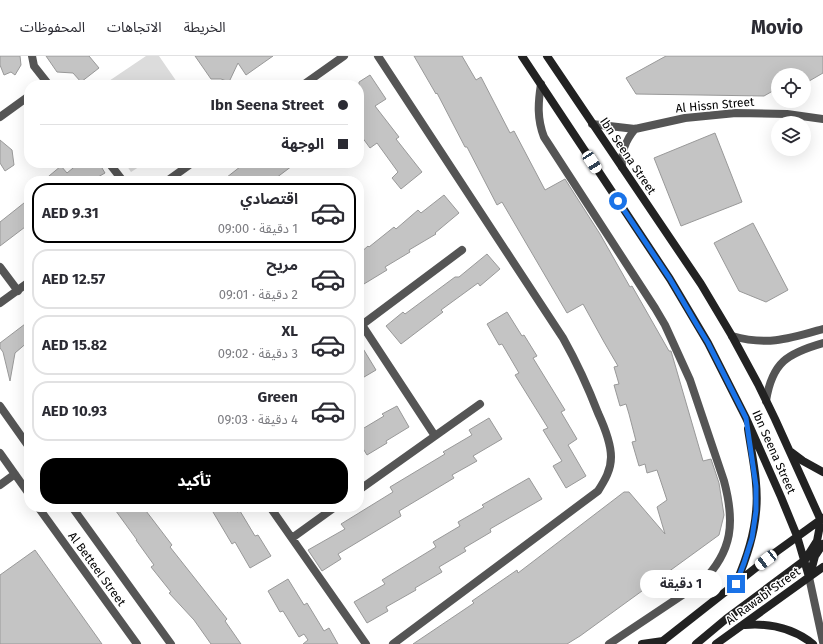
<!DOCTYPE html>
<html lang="ar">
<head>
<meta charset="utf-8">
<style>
  body { margin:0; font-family:"Fira Sans","Noto Sans Arabic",sans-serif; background:#f7f7f7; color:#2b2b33; direction:rtl; height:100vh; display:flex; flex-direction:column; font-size:15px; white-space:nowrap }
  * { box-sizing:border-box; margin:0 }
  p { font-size:13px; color:#7c7c81 }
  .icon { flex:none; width:22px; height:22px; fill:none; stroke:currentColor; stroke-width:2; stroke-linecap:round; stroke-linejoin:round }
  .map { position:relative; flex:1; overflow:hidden; direction:ltr }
  .details { position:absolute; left:24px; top:120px; width:340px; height:336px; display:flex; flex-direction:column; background:#fff; border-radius:16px; box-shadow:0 4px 16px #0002; direction:rtl }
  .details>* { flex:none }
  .top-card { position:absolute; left:24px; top:24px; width:340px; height:88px; border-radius:16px; box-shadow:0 4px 16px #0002; direction:rtl; display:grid; align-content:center; height:88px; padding:0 16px; background:#fff }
  .tools { position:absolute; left:771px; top:12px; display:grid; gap:8px }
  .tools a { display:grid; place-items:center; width:40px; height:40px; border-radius:50%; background:#fff; box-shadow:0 4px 16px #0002; font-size:20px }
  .end { position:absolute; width:18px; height:18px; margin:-9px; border:5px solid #1a73e8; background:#fff; box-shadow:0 0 0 2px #fff }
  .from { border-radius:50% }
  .bubble { position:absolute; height:28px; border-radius:14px; background:#fff; box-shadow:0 4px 16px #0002; font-size:13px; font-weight:700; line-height:28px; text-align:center; direction:rtl }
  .car { position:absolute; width:12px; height:24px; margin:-12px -6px; border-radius:5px; box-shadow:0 0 3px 1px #0007; background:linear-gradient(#fff 24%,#345 0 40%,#fff 0 76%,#345 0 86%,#fff 0) }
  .top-card b { display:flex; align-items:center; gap:14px; height:38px; font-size:15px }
  .top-card b+b { border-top:1px solid #e1e1e2 }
  .top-card i { width:10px; height:10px; background:#2b2b33 }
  ul { padding:7px 0 0; list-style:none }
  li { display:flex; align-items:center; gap:12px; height:60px; margin:0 8px 6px; padding:0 8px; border:2px solid #e1e1e2; border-radius:16px }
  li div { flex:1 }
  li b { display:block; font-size:15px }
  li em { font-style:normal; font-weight:700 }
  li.current { border-color:#000 }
  li>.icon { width:36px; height:36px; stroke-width:1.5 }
  .action { display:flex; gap:8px; margin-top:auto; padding:8px 16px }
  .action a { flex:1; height:46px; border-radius:16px; background:#000; color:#fff; font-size:16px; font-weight:700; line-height:46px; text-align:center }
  header { display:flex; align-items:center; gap:24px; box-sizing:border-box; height:56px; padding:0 20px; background:#fff; border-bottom:1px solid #e1e1e2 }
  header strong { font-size:19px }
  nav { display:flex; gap:22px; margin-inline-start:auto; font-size:14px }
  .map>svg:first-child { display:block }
</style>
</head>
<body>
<header>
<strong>Movio</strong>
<nav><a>الخريطة</a><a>الاتجاهات</a><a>المحفوظات</a></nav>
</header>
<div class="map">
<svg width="823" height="588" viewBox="0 0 823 588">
  <rect width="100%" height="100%" fill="#fff"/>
  <path fill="#dcdcdc" d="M146 0H159L179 29H103Z
    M125 107H145L131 116Z"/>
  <path fill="#c4c4c4" stroke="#999" d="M0 0H20L21 9 15 19 11 16 4 19 0 9Z
    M46 0H89L99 12 81 26 73 17 57 16Z
    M195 0H273L246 19 238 7 229 26 221 23H211Z
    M414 0H462L476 24 481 21 510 77 514 75 545 134 565 123 600 178 630 231 632 230 669 295H671L703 405 711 403 719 427 724 459 719 479 580 580 567 588H413L474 547 472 545 517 514 518 517 624 436H629L665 478 657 451 667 444 657 414 647 417 645 408 639 410 632 386 636 385 629 358 626 348 620 350 614 329 619 328 614 311 618 310 604 286 583 248 567 257 502 146 497 149 467 91H465L437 37 436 38Z
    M666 0H823V17L804 28V19H778V32L764 40 636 38 626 22Z
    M370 19 386 43 375 50 399 81 396 83 422 116 401 133 392 122 398 116 377 87 370 92 359 77V26Z
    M715 77 742 146 681 170 654 102Z
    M0 84 12 94 14 109 5 115 0 107Z
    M79 107H99L105 117 91 125H43L61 110 67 117Z
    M245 107H296L272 125H222Z
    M444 139 459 157 435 177 436 178 409 194 410 196 385 211 387 214 359 231V198L368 190 369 191 394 171 396 173 418 154 421 157Z
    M29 143V168L0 190V166Z
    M753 167 788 234 766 246 739 235 714 187Z
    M487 198 500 213 480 230 478 227 441 254 443 256 401 288 386 270 403 256 405 258 455 221H459Z
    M507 256 522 280 524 279 537 300 533 302 565 354 561 356 577 383 568 389 586 420 566 432 553 410 562 405 543 374 548 372 515 319 519 317 502 288 499 289 487 268Z
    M29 265V285L15 297 10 325 3 296 0 292V287Z
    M359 286 376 314 359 324Z
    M397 350 409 371 386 385 387 387 367 399 359 386V375L384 360 382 358Z
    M489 362 502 383 473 400 477 405 452 419 454 422 399 455 401 460 338 498 341 503 322 515 308 494 345 473 341 468 393 436 390 431 445 398 443 396 472 379 469 374Z
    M529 422 542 443 490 473 491 476 464 492 466 495 439 511 442 516 415 532 416 534 386 551 388 555 367 567 354 546 385 528 382 524 436 491 433 486 460 470 458 466 484 451 482 449Z
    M113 451H143L172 489 170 491 227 563 225 565 241 588H211L194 564 169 537 171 536 151 511 154 509 136 484H137Z
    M210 451H233L237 456 240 455 255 480 258 479 271 500 250 512 235 486 232 488Z
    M35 494 102 588H0V519Z
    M288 523 304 549 307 547 324 575 329 572 338 588H303L308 584 304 578 299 581 283 555 280 556 268 535Z"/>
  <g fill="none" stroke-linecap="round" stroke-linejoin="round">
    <path stroke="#555" stroke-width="8" d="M32 0 34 10 49 29
      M378 0 563 282C577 307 588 331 598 357 604 370 611 386 611 401 611 414 605 424 598 435L393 588
      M541 28C538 47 537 63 544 81L655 252 665 269 690 324 724 425C735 466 733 495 702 526L609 588
      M303 29 344 0
      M0 61 29 40
      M592 68 635 73 685 62 736 57 787 58 823 63
      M109 107 123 125
      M622 111C621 96 625 85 635 73
      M167 125 192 107
      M0 211 18 235
      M0 247 29 226
      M362 269 435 380
      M359 271 462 194
      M732 280C768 290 788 283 823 273
      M766 345C772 306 788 297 823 287
      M0 350 29 391
      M0 397 29 438
      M0 429 15 418
      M359 434 480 348
      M38 451 137 588
      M72 451 171 588
      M270 451 366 588
      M292 482 335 451
      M809 521 823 586"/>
    <path stroke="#222" stroke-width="8" d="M522 0 670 223 708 287 746 362 781 441 797 480 809 521
      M547 0 701 228 732 280 758 328 775 363 823 469
      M791 396 803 405 823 416
      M810 519 815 500 823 488
      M736 527C746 504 754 481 756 456 759 429 752 400 748 373
      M745 569C770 567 793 572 813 588
      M642 588 663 585
      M659 588 776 496 823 462
      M696 588 726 563 805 504 817 485 821 464
      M716 588 823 511"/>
  </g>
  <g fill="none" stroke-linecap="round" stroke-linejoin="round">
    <path stroke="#1a73e8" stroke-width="5" d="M618 145 670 223 697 269 708 287 746 362 756 430V455L752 482 744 507 736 528"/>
  </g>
  <g text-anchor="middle" stroke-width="3" stroke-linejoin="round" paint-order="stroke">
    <g font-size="12" fill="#000" stroke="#fff">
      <text transform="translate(715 49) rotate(-5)" y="4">Al Hissn Street</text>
      <text transform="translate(628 100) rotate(56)" y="4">Ibn Seena Street</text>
      <text transform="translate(774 396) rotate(66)" y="4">Ibn Seena Street</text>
      <text transform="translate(97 513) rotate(54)" y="4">Al Betteel Street</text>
      <text transform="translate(763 540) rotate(-36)" y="4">Al Rawabi Street</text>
    </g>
  </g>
</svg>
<div class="tools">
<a><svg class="icon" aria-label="locate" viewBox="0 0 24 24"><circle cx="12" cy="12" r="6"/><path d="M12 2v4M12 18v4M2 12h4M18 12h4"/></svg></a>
<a><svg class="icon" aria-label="layers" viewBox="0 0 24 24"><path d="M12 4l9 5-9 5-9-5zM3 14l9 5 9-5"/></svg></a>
</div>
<i class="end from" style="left:618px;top:145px"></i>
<i class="end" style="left:736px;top:528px"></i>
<div class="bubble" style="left:640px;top:514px;width:82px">1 دقيقة</div>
<i class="car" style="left:592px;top:106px;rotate:147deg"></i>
<i class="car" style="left:766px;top:504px;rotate:232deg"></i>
<div class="top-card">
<b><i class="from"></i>Ibn Seena Street</b>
<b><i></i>الوجهة</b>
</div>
<section class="details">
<ul>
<li class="current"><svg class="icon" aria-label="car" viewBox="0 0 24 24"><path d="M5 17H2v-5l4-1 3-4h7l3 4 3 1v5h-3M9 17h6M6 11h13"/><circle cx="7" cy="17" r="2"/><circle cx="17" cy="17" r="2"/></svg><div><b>اقتصادي</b><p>1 دقيقة · 09:00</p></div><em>AED 9.31</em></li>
<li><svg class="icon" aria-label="car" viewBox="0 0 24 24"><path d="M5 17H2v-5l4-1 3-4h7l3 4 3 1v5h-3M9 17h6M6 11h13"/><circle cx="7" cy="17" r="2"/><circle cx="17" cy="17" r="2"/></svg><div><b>مريح</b><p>2 دقيقة · 09:01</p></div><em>AED 12.57</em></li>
<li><svg class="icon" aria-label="car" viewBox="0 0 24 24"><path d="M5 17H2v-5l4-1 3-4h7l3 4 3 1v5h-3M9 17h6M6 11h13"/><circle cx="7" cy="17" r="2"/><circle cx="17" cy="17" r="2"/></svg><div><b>XL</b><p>3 دقيقة · 09:02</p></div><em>AED 15.82</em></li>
<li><svg class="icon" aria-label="car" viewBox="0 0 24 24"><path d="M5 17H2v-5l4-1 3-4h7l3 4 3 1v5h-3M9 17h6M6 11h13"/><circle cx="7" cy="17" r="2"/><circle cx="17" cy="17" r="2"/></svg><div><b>Green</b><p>4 دقيقة · 09:03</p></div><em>AED 10.93</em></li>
</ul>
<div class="action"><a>تأكيد</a></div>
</section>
</div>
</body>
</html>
